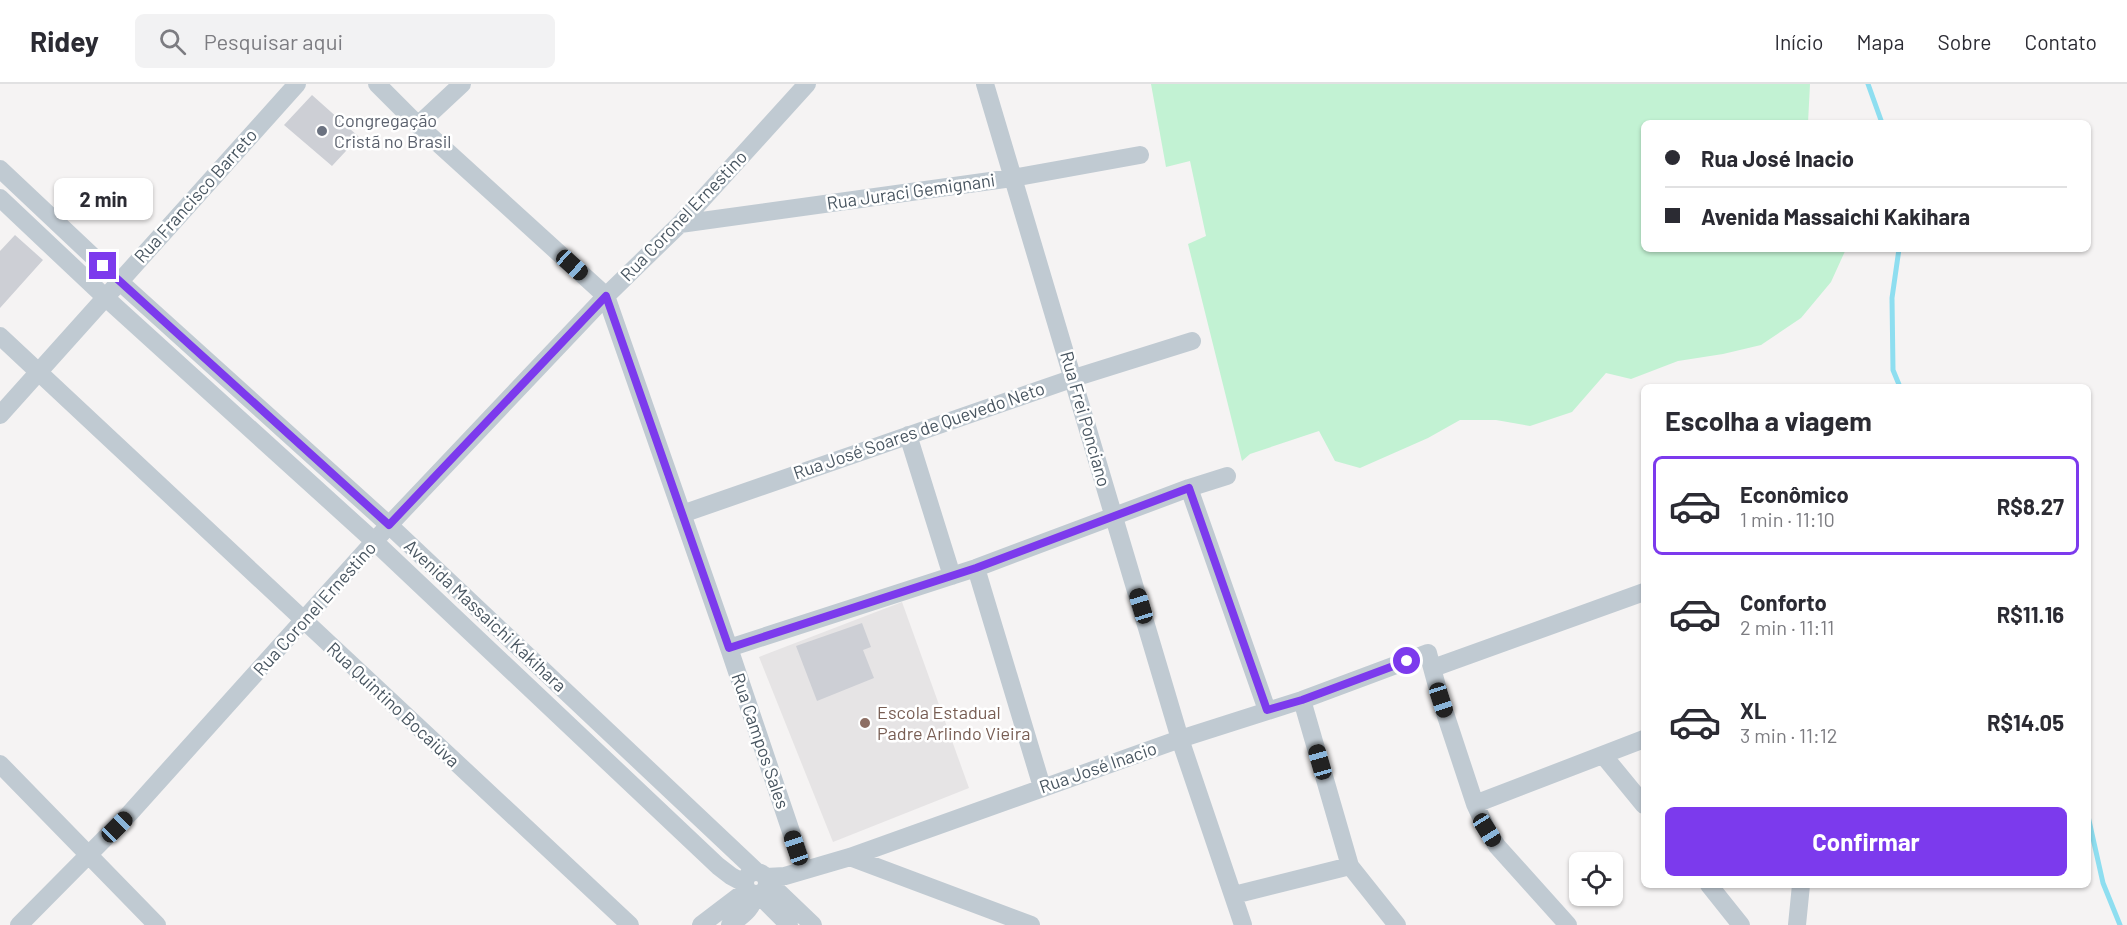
<!DOCTYPE html>
<html lang="pt">
<head>
<meta charset="utf-8">
<style>
  body { margin:0; font-family:Barlow,sans-serif; background:#f2f2f3; color:#2b2b33; height:100vh; display:flex; flex-direction:column; font-size:22px; white-space:nowrap }
  * { box-sizing:border-box; margin:0 }
  p { font-size:20px; color:#7c7c81 }
  .icon { flex:none; width:33px; height:33px; fill:none; stroke:currentColor; stroke-width:2; stroke-linecap:round; stroke-linejoin:round }
  .map { position:relative; flex:1; overflow:hidden }
  .side { position:absolute; left:1641px; top:300px; width:450px; height:504px; display:flex; flex-direction:column; background:#fff; border-radius:9px; box-shadow:0 2px 4px #0004 }
  .side>* { flex:none }
  .hud { position:absolute; left:1641px; top:36px; width:450px; height:132px; border-radius:9px; box-shadow:0 2px 4px #0004; display:grid; align-content:center; height:132px; padding:0 24px; background:#fff }
  .tools { position:absolute; left:1569px; top:768px; display:grid; gap:12px }
  .tools a { display:grid; place-items:center; width:54px; height:54px; border-radius:9px; background:#fff; box-shadow:0 2px 4px #0004; font-size:30px }
  .end { position:absolute; width:27px; height:27px; margin:-14px; border:8px solid #7c3aed; background:#fff; box-shadow:0 0 0 3px #fff }
  .from { border-radius:50% }
  .bubble { position:absolute; height:42px; border-radius:9px; background:#fff; box-shadow:0 2px 4px #0004; font-size:20px; font-weight:700; line-height:42px; text-align:center }
  .car { position:absolute; width:18px; height:36px; margin:-18px -9px; border-radius:8px; box-shadow:0 0 4px 2px #0007; background:linear-gradient(#222 24%,#8ab4d8 0 40%,#222 0 76%,#8ab4d8 0 86%,#222 0) }
  .hud b { display:flex; align-items:center; gap:21px; height:57px; font-size:22px }
  .hud b+b { border-top:2px solid #e1e1e2 }
  .hud i { width:15px; height:15px; background:#2b2b33 }
  ul { padding:0; list-style:none }
  li { display:flex; align-items:center; gap:18px; height:99px; margin:0 12px 9px; padding:0 12px; border:3px solid transparent; border-radius:9px }
  li div { flex:1 }
  li b { display:block; font-size:22px }
  li em { font-style:normal; font-weight:700 }
  li.active { border-color:#7c3aed }
  li>.icon { width:54px; height:54px; stroke-width:1.5 }
  h2 { padding:0 24px; font-size:27px; line-height:72px }
  .button { display:flex; gap:12px; margin-top:auto; padding:12px 24px }
  .button a { flex:1; height:69px; border-radius:9px; background:#7c3aed; color:#fff; font-size:24px; font-weight:700; line-height:69px; text-align:center }
  header { display:flex; align-items:center; gap:36px; box-sizing:border-box; height:84px; padding:0 30px; background:#fff; border-bottom:2px solid #e1e1e2 }
  header strong { font-size:28px }
  nav { display:flex; gap:33px; margin-inline-start:auto; font-size:21px }
  .search { width:420px; height:54px; background:#f2f2f3; display:flex; align-items:center; gap:15px; box-sizing:border-box; padding:0 21px; border-radius:9px; color:#7c7c81; font-size:22px }
  .map>svg:first-child { display:block }
</style>
</head>
<body>
<header>
<strong>Ridey</strong>
<div class="search"><svg class="icon" aria-label="search" viewBox="0 0 24 24"><circle cx="10" cy="10" r="6"/><path d="M15 15l6 6"/></svg>Pesquisar aqui</div>
<nav><a>Início</a><a>Mapa</a><a>Sobre</a><a>Contato</a></nav>
</header>
<div class="map">
<svg width="2127" height="841" viewBox="0 0 2127 841">
  <rect width="100%" height="100%" fill="#f5f3f3"/>
  <path fill="#e6e4e5" d="M902 518 969 704 833 758 759 573Z"/>
  <path fill="#c2f2d3" d="M1151 0H1810L1808 39H1644V165H1846L1831 198 1801 234 1761 261 1723 270 1678 277 1631 295 1606 289 1572 328 1530 342 1496 336H1460L1428 354 1360 384 1335 377 1319 347 1250 370 1242 377 1188 160 1206 152 1190 77 1166 83Z"/>
  <g fill="none" stroke-linecap="round" stroke-linejoin="round">
    <path stroke="#8edef0" stroke-width="5" d="M1868 0 1882 39
      M1899 165 1892 214 1893 286 1900 303
      M2088 732 2103 799 2120 841"/>
  </g>
  <path fill="#cdcfd5" d="M312 11 359 53 332 82 284 41Z
    M15 151 43 176 0 224V167Z
    M862 539 871 563 863 566 874 594 817 617 796 562Z"/>
  <g fill="none" stroke-linecap="round" stroke-linejoin="round">
    <path stroke="#c0cad2" stroke-width="18" d="M377 0 418 41 606 212 729 564 804 786
      M985 0 1180 655 1243 841
      M418 41 462 0
      M0 85 120 198 389 441 756 787
      M0 114 106 214 375 458 718 782 731 792 744 799
      M680 140 1012 94 1140 71
      M0 252 630 841
      M0 331 297 0
      M908 351 952 492
      M1189 404 1267 626
      M682 430 1074 294 1192 257
      M976 484 1042 703
      M729 564 976 484 1189 404 1227 392
      M1433 584 1644 508
      M1302 616 1350 782 1397 841
      M1603 671 1644 721
      M0 680 157 841
      M1475 720 1644 655
      M850 773 1031 841
      M745 799a11 11 0 1 1 22 0a11 11 0 1 1-22 0Z
      M766 793 785 792 850 773 1180 655 1302 616 1428 569 1441 617 1475 720 1487 746 1497 762 1568 841
      M767 797 813 841
      M1709 801 1741 841
      M758 810 789 841
      M1234 811 1350 782
      M19 841 130 729 389 441 606 212 680 140 807 0
      M701 841 747 806
      M730 841C740 833 755 824 754 810
      M1797 841 1801 801"/>
  </g>
  <g fill="none" stroke-linecap="round" stroke-linejoin="round">
    <path stroke="#7c3aed" stroke-width="8" d="M103 182 389 441 606 212 729 564 976 484 1189 404 1267 626 1302 616 1407 577"/>
  </g>
  <circle fill="#6b7280" stroke="#fff" stroke-width="2" cx="322" cy="47" r="6"/>
  <circle fill="#8d6e63" stroke="#fff" stroke-width="2" cx="865" cy="639" r="6"/>
  <g text-anchor="middle" stroke-width="5" stroke-linejoin="round" paint-order="stroke">
    <g font-size="18" fill="#5b616d" stroke="#fff" text-anchor="start">
      <text x="334" y="43">Congregação<tspan x="334" dy="21">Cristã no Brasil</tspan></text>
    </g>
    <g font-size="18" fill="#495661" stroke="#fff">
      <text transform="translate(911 108) rotate(-8)" y="6">Rua Juraci Gemignani</text>
      <text transform="translate(196 112) rotate(-48)" y="6">Rua Francisco Barreto</text>
      <text transform="translate(684 132) rotate(-46)" y="6">Rua Coronel Ernestino</text>
      <text transform="translate(1085 335) rotate(74)" y="6">Rua Frei Ponciano</text>
      <text transform="translate(919 347) rotate(-19)" y="6">Rua José Soares de Quevedo Neto</text>
      <text transform="translate(315 525) rotate(-48)" y="6">Rua Coronel Ernestino</text>
      <text transform="translate(485 532) rotate(43)" y="6">Avenida Massaichi Kakihara</text>
      <text transform="translate(393 621) rotate(43)" y="6">Rua Quintino Bocaiúva</text>
      <text transform="translate(760 657) rotate(71)" y="6">Rua Campos Sales</text>
      <text transform="translate(1098 684) rotate(-19)" y="6">Rua José Inacio</text>
    </g>
    <g font-size="18" fill="#785e54" stroke="#fff" text-anchor="start">
      <text x="877" y="635">Escola Estadual<tspan x="877" dy="21">Padre Arlindo Vieira</tspan></text>
    </g>
  </g>
</svg>
<div class="tools">
<a><svg class="icon" aria-label="locate" viewBox="0 0 24 24"><circle cx="12" cy="12" r="6"/><path d="M12 2v4M12 18v4M2 12h4M18 12h4"/></svg></a>
</div>
<i class="end from" style="left:1407px;top:577px"></i>
<i class="end" style="left:103px;top:182px"></i>
<div class="bubble" style="left:54px;top:94px;width:99px">2 min</div>
<i class="car" style="left:572px;top:181px;rotate:132deg"></i>
<i class="car" style="left:1141px;top:522px;rotate:343deg"></i>
<i class="car" style="left:1441px;top:616px;rotate:162deg"></i>
<i class="car" style="left:1320px;top:678px;rotate:344deg"></i>
<i class="car" style="left:117px;top:743px;rotate:45deg"></i>
<i class="car" style="left:1487px;top:746px;rotate:148deg"></i>
<i class="car" style="left:796px;top:764px;rotate:341deg"></i>
<div class="hud">
<b><i class="from"></i>Rua José Inacio</b>
<b><i></i>Avenida Massaichi Kakihara</b>
</div>
<section class="side">
<h2>Escolha a viagem</h2>
<ul>
<li class="active"><svg class="icon" aria-label="car" viewBox="0 0 24 24"><path d="M5 17H2v-5l4-1 3-4h7l3 4 3 1v5h-3M9 17h6M6 11h13"/><circle cx="7" cy="17" r="2"/><circle cx="17" cy="17" r="2"/></svg><div><b>Econômico</b><p>1 min · 11:10</p></div><em>R$8.27</em></li>
<li><svg class="icon" aria-label="car" viewBox="0 0 24 24"><path d="M5 17H2v-5l4-1 3-4h7l3 4 3 1v5h-3M9 17h6M6 11h13"/><circle cx="7" cy="17" r="2"/><circle cx="17" cy="17" r="2"/></svg><div><b>Conforto</b><p>2 min · 11:11</p></div><em>R$11.16</em></li>
<li><svg class="icon" aria-label="car" viewBox="0 0 24 24"><path d="M5 17H2v-5l4-1 3-4h7l3 4 3 1v5h-3M9 17h6M6 11h13"/><circle cx="7" cy="17" r="2"/><circle cx="17" cy="17" r="2"/></svg><div><b>XL</b><p>3 min · 11:12</p></div><em>R$14.05</em></li>
</ul>
<div class="button"><a>Confirmar</a></div>
</section>
</div>
</body>
</html>
